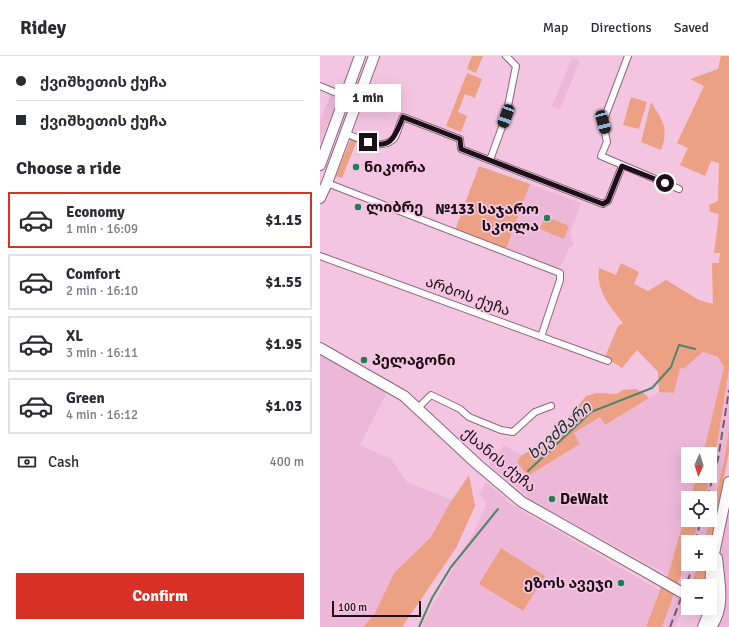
<!DOCTYPE html>
<html lang="en">
<head>
<meta charset="utf-8">
<style>
  body { margin:0; font-family:Signika,"Noto Sans Georgian",sans-serif; background:#f7f7f7; color:#2b2b33; height:100vh; display:flex; flex-direction:column; font-size:15px; white-space:nowrap }
  * { box-sizing:border-box; margin:0 }
  p { font-size:13px; color:#7c7c81 }
  .icon { flex:none; width:22px; height:22px; fill:none; stroke:currentColor; stroke-width:2; stroke-linecap:round; stroke-linejoin:round }
  .map { position:relative; flex:1; overflow:hidden }
  .side { display:flex; flex-direction:column; background:#fff; width:320px }
  .side>* { flex:none }
  .hud { display:grid; align-content:center; height:88px; padding:0 16px; background:#fff }
  .needle { width:26px; rotate:183deg }
  .fabs { position:absolute; left:361px; top:391px; display:grid; gap:8px }
  .fabs a { display:grid; place-items:center; width:36px; height:36px; border-radius:0px; background:#fff; box-shadow:0 4px 16px #0002; font-size:20px }
  .scale { position:absolute; left:12px; bottom:10px; width:89px; box-sizing:border-box; padding-left:4px; border:2px solid #1e0e18; border-top:0; font-size:11px; line-height:14px; white-space:nowrap; color:#1e0e18; -webkit-text-stroke:3px #f4c5e1; paint-order:stroke }
  .end { position:absolute; width:18px; height:18px; margin:-9px; border:5px solid #1e0e18; background:#fff; box-shadow:0 0 0 2px #fff }
  .from { border-radius:50% }
  .bubble { position:absolute; height:28px; border-radius:0px; background:#fff; box-shadow:0 4px 16px #0002; font-size:13px; font-weight:800; line-height:28px; text-align:center }
  .car { position:absolute; width:12px; height:24px; margin:-12px -6px; border-radius:5px; box-shadow:0 0 3px 1px #0007; background:linear-gradient(#222 24%,#8ab4d8 0 40%,#222 0 76%,#8ab4d8 0 86%,#222 0) }
  .hud b { display:flex; align-items:center; gap:14px; height:38px; font-size:15px }
  .hud b+b { border-top:1px solid #e1e1e2 }
  .hud i { width:10px; height:10px; background:#2b2b33 }
  ul { padding:0; list-style:none }
  li { display:flex; align-items:center; gap:12px; height:56px; margin:0 8px 6px; padding:0 8px; border:2px solid #e1e1e2; border-radius:0px }
  li div { flex:1 }
  li b { display:block; font-size:15px }
  li em { font-style:normal; font-weight:800 }
  li.current { border-color:#d93025 }
  li>.icon { width:36px; height:36px; stroke-width:1.5 }
  h2 { padding:0 16px; font-size:18px; line-height:48px }
  .pay { display:flex; align-items:center; gap:10px; height:44px; padding:0 16px; font-size:15px }
  .pay p { margin-inline-start:auto }
  .button { display:flex; gap:8px; margin-top:auto; padding:8px 16px }
  .button a { flex:1; height:46px; border-radius:0px; background:#d93025; color:#fff; font-size:16px; font-weight:800; line-height:46px; text-align:center }
  header { display:flex; align-items:center; gap:24px; box-sizing:border-box; height:56px; padding:0 20px; background:#fff; border-bottom:1px solid #e1e1e2 }
  header strong { font-size:19px }
  nav { display:flex; gap:22px; margin-inline-start:auto; font-size:14px }
  main { display:flex; flex:1; min-height:0 }
  .map>svg:first-child { display:block }
</style>
</head>
<body>
<header>
<strong>Ridey</strong>
<nav><a>Map</a><a>Directions</a><a>Saved</a></nav>
</header>
<main>
<section class="side">
<div class="hud">
<b><i class="from"></i>ქვიშხეთის ქუჩა</b>
<b><i></i>ქვიშხეთის ქუჩა</b>
</div>
<h2>Choose a ride</h2>
<ul>
<li class="current"><svg class="icon" aria-label="car" viewBox="0 0 24 24"><path d="M5 17H2v-5l4-1 3-4h7l3 4 3 1v5h-3M9 17h6M6 11h13"/><circle cx="7" cy="17" r="2"/><circle cx="17" cy="17" r="2"/></svg><div><b>Economy</b><p>1 min · 16:09</p></div><em>$1.15</em></li>
<li><svg class="icon" aria-label="car" viewBox="0 0 24 24"><path d="M5 17H2v-5l4-1 3-4h7l3 4 3 1v5h-3M9 17h6M6 11h13"/><circle cx="7" cy="17" r="2"/><circle cx="17" cy="17" r="2"/></svg><div><b>Comfort</b><p>2 min · 16:10</p></div><em>$1.55</em></li>
<li><svg class="icon" aria-label="car" viewBox="0 0 24 24"><path d="M5 17H2v-5l4-1 3-4h7l3 4 3 1v5h-3M9 17h6M6 11h13"/><circle cx="7" cy="17" r="2"/><circle cx="17" cy="17" r="2"/></svg><div><b>XL</b><p>3 min · 16:11</p></div><em>$1.95</em></li>
<li><svg class="icon" aria-label="car" viewBox="0 0 24 24"><path d="M5 17H2v-5l4-1 3-4h7l3 4 3 1v5h-3M9 17h6M6 11h13"/><circle cx="7" cy="17" r="2"/><circle cx="17" cy="17" r="2"/></svg><div><b>Green</b><p>4 min · 16:12</p></div><em>$1.03</em></li>
</ul>
<div class="pay"><svg class="icon" aria-label="cash" viewBox="0 0 24 24"><path d="M3 7h18v10H3z"/><circle cx="12" cy="12" r="2"/></svg>Cash<p>400 m</p></div>
<div class="button"><a>Confirm</a></div>
</section>
<div class="map">
<svg width="409" height="571" viewBox="0 0 409 571">
  <rect width="100%" height="100%" fill="#f4c5e1"/>
  <path fill="#edb8d8" d="M252 2 260 5 240 53 232 50Z
    M11 38 18 43 0 87V64Z
    M210 128 261 147 250 177 254 189 249 192 241 210 235 211 186 193Z
    M383 296 398 301 404 311 383 398H368V420H377L370 442H368V449L348 519 214 446 169 409 184 389 202 399 197 406 208 420 260 388 254 377 280 361 285 369 339 336 354 337 360 312 363 313Z
    M0 298 67 336 40 389 71 403 87 426 132 444 111 481 74 517 55 557 43 571H0Z
    M409 313V372L404 406 390 462V442H385L395 403Z
    M166 426 192 449 339 534 326 571H101L160 464 167 447 160 438Z
    M409 455V571H396L402 565 407 544 401 511 403 478Z
    M379 464H390L384 486H373Z
    M368 500V508H378L371 530H368L367 542 355 571H342Z"/>
  <path fill="#eca184" d="M152 0H163L156 17 147 13Z
    M401 0H409V313L395 403 385 442H370L377 420H390V398H383L404 311 398 301 383 296 363 313 360 312 354 337 339 336 338 316 317 294 302 312 285 301 298 270 303 267C290 250 276 235 279 212L296 219 301 207 319 216 314 228 328 235 346 224 379 244 393 248 392 207H399L400 197H394L399 158 390 156 389 149 398 145 399 107 391 105 385 120 360 109 368 92 357 87 384 30 370 23 398 13Z
    M147 17 162 23 155 42 145 38 138 56 147 60 141 76 126 70Z
    M311 41 327 46 319 73 303 69Z
    M331 46C343 65 349 72 341 94L321 86Z
    M31 82 37 84 22 122 16 120Z
    M159 110 210 128 186 193 135 174Z
    M225 160 249 170 244 183 220 173Z
    M316 333 323 337 329 342 285 369 280 361 254 377 260 388 208 420 197 406 202 399 243 377 247 370 249 361 266 340 277 337 296 338 303 334Z
    M409 372V396L390 491V486H384L404 406Z
    M149 419 155 450 136 492 82 571H43L55 557 74 517 111 481 130 447Z
    M368 449V464H379L373 485 368 486V500L342 571H326L342 528 348 519Z
    M181 492 225 520 203 555 159 528Z
    M378 508H387L385 530H371Z"/>
  <g fill="none" stroke-linecap="round" stroke-linejoin="round">
    <path stroke="#4f856c" stroke-width="2" d="M208 415 271 356 332 332 351 311 359 289 375 293
      M99 571 112 542 131 511 178 453"/>
    <g stroke="#8e657f" stroke-width="8">
      <path id="street" d="M308 0 283 66 287 86 281 100 359 133
        M0 30 26 41
        M25 77C38 82 64 97 75 81 78 75 80 67 83 61L140 83 141 93 283 148 288 145 302 110
        M170 104 186 60 196 10 186 0
        M7 127 240 217V224L221 281
        M0 200 288 305
        M98 352 111 339 140 353 149 361 181 374 193 376 215 356 231 350"/>
    </g>
    <g stroke="#8e657f" stroke-width="12">
      <path id="primary" d="M0 109 40 0
        M0 142 7 127 54 0
        M0 292 84 340 157 408 202 446 326 516
        M390 542 391 512 409 426
        M383 552 388 559 383 571
        M391 571C406 550 399 526 397 502"/>
    </g>
    <use href="#street" stroke="#fff" stroke-width="6"/>
    <use href="#primary" stroke="#fff" stroke-width="10"/>
    <path stroke="#785b6d" stroke-width="2" stroke-dasharray="8 4" stroke-linecap="butt" d="M387 442 398 403 409 334
      M375 486 381 464
      M350 571 374 508"/>
    <g stroke="#8e657f" stroke-width="12" stroke-linecap="butt">
      <path id="primary-bridge" d="M326 516 368 540"/>
    </g>
    <use href="#primary-bridge" stroke="#fff" stroke-width="10"/>
  </g>
  <g fill="none" stroke-linecap="round" stroke-linejoin="round">
    <path stroke="#1e0e18" stroke-width="5" d="M48 86C72 94 75 80 83 61L140 83 141 93 283 148 288 145 302 110 345 127"/>
  </g>
  <g fill="#1b7f58" stroke="#f4c5e1" stroke-width="1.5">
    <circle cx="36" cy="111" r="4"/>
    <circle cx="38" cy="151" r="4"/>
    <circle cx="227" cy="162" r="4"/>
    <circle cx="44" cy="304" r="4"/>
    <circle cx="232" cy="443" r="4"/>
    <circle cx="301" cy="527" r="4"/>
  </g>
  <g text-anchor="middle" stroke-width="3.5" stroke-linejoin="round" paint-order="stroke">
    <g font-size="15" font-weight="bold" fill="#1e0e18" stroke="#f4c5e1" text-anchor="start">
      <text x="44" y="116">ნიკორა</text>
      <text x="46" y="156">ლიბრე</text>
      <text x="219" y="158" text-anchor="end">№133 საჯარო<tspan x="219" dy="17">სკოლა</tspan></text>
      <text x="52" y="309">პელაგონი</text>
      <text x="240" y="448">DeWalt</text>
      <text x="293" y="532" text-anchor="end">ეზოს ავეჯი</text>
    </g>
    <g font-size="15" fill="#1e0e18" stroke="#f4c5e1">
      <text transform="translate(148 240) rotate(20)" y="5">არბოს ქუჩა</text>
      <text transform="translate(179 404) rotate(40)" y="5">ქსანის ქუჩა</text>
    </g>
    <g font-size="16" font-style="italic" fill="#0c3322" stroke="#f4c5e1">
      <text transform="translate(239 374) rotate(-41)" y="6">ხევძმარი</text>
    </g>
  </g>
</svg>
<div class="fabs">
<a><svg class="needle" viewBox="-14 -14 28 28"><path d="M0-13l5 13h-10z" fill="#e53935"/><path d="M0 13l5-13h-10z" fill="#7c7c81"/></svg></a>
<a><svg class="icon" aria-label="locate" viewBox="0 0 24 24"><circle cx="12" cy="12" r="6"/><path d="M12 2v4M12 18v4M2 12h4M18 12h4"/></svg></a>
<a>+</a>
<a>−</a>
</div>
<div class="scale">100 m</div>
<i class="end from" style="left:345px;top:127px"></i>
<i class="end" style="left:48px;top:86px"></i>
<div class="bubble" style="left:15px;top:28px;width:66px">1 min</div>
<i class="car" style="left:186px;top:60px;rotate:200deg"></i>
<i class="car" style="left:283px;top:66px;rotate:165deg"></i>
</div>
</main>
</body>
</html>
